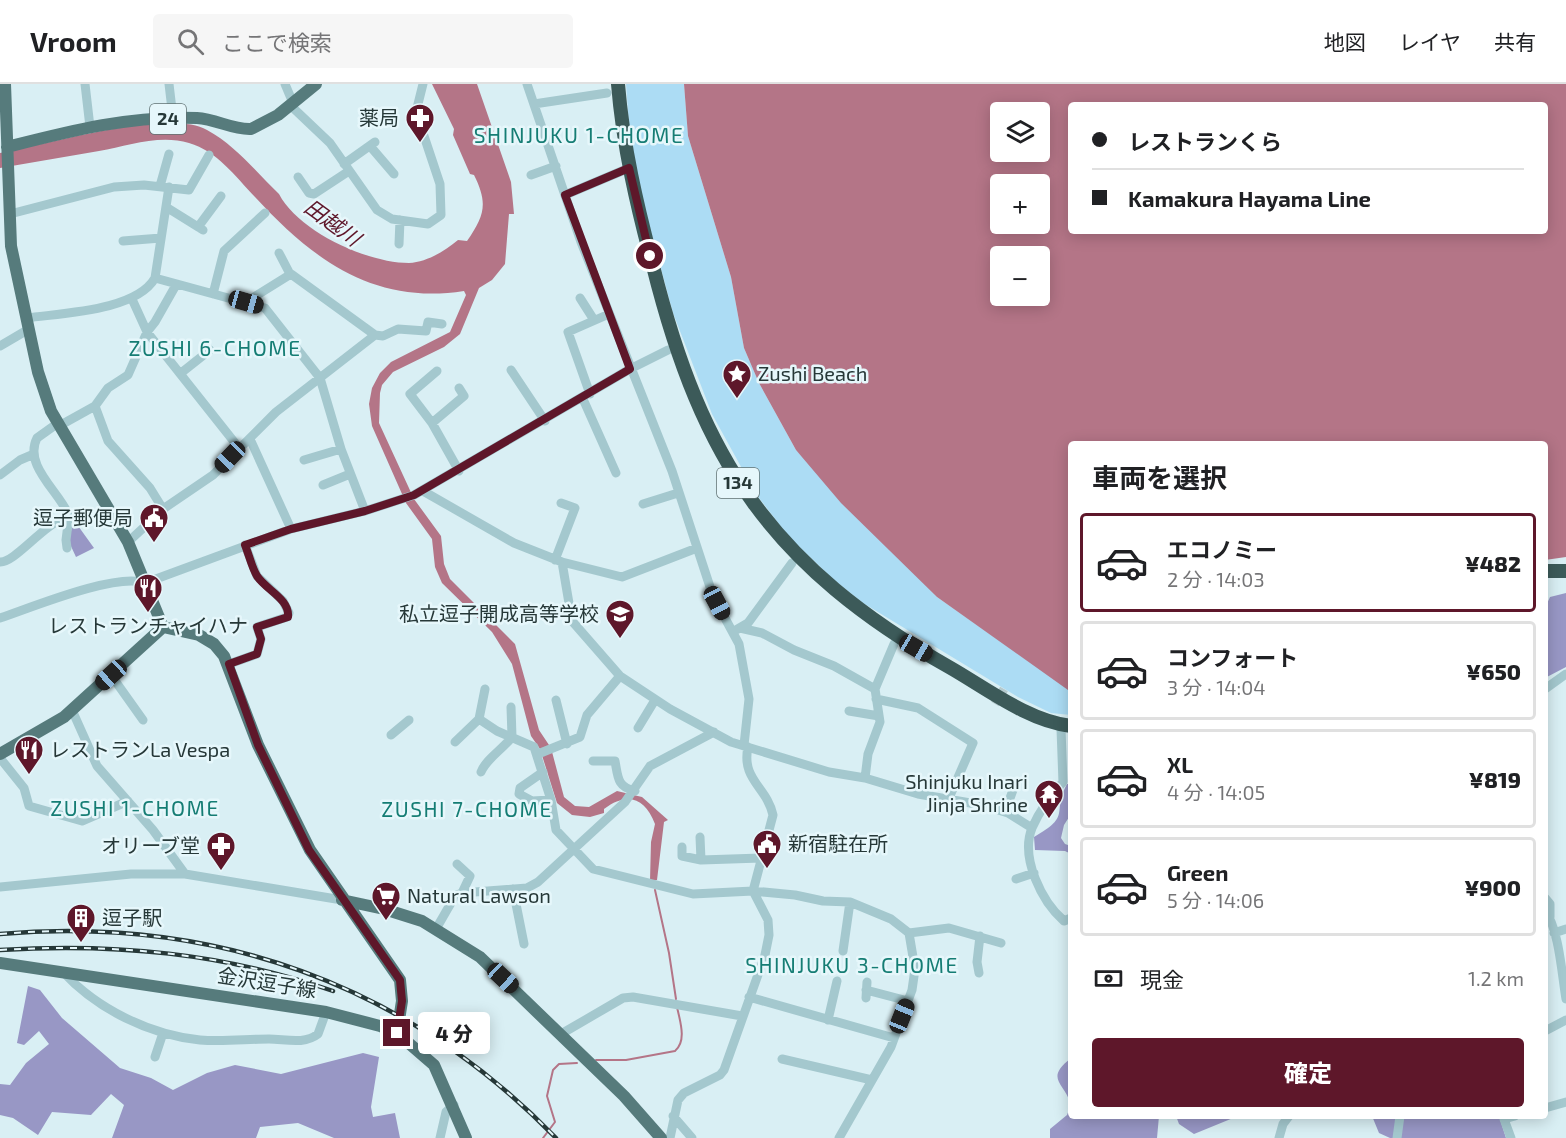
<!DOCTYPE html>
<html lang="ja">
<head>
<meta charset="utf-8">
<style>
  body { margin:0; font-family:"Exo 2","Noto Sans JP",sans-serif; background:#f6f6f6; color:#202124; height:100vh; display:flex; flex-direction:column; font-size:22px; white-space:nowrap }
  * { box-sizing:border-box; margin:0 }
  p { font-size:20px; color:#757577 }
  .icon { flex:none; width:33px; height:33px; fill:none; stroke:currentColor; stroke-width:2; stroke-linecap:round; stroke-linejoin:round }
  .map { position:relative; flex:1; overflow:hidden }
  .side { position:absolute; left:1068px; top:357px; width:480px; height:678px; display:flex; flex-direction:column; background:#fff; border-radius:6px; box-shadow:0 3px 15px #0003 }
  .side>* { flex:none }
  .banner { position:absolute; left:1068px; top:18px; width:480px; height:132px; border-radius:6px; box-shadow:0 3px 15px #0003; display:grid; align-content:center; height:132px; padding:0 24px; background:#fff }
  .buttons { position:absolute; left:990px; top:18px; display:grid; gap:12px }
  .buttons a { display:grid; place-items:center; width:60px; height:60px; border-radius:6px; background:#fff; box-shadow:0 3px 15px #0003; font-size:30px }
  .end { position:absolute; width:27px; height:27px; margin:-14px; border:8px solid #5e172a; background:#fff; box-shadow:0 0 0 3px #fff }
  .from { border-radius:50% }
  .bubble { position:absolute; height:42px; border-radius:6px; background:#fff; box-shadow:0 3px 15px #0003; font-size:20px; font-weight:800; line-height:42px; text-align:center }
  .car { position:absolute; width:18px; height:36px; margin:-18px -9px; border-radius:8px; box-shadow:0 0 4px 2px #0007; background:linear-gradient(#222 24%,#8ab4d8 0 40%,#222 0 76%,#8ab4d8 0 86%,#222 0) }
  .banner b { display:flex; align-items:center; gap:21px; height:57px; font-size:22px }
  .banner b+b { border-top:2px solid #e0e0e0 }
  .banner i { width:15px; height:15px; background:#202124 }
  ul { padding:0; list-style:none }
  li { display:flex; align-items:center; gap:18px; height:99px; margin:0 12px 9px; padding:0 12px; border:3px solid #e0e0e0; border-radius:6px }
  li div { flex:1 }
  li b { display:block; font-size:22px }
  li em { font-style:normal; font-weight:800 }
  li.current { border-color:#5e172a }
  li>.icon { width:54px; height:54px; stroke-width:1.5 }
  h2 { padding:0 24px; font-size:27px; line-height:72px }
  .pay { display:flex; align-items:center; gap:15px; height:66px; padding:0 24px; font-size:22px }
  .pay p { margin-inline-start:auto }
  .cta { display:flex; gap:12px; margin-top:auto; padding:12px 24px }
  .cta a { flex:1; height:69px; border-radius:6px; background:#5e172a; color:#fff; font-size:24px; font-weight:800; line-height:69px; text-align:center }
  header { display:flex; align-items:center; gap:36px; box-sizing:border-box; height:84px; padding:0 30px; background:#fff; border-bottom:2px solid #e0e0e0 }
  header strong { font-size:28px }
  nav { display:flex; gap:33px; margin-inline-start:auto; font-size:21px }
  .search { width:420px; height:54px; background:#f6f6f6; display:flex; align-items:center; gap:15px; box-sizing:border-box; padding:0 21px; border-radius:6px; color:#757577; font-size:22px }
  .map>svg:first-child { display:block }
</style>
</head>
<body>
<header>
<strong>Vroom</strong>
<div class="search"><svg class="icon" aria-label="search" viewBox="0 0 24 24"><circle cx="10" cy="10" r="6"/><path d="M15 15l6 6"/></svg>ここで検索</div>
<nav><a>地図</a><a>レイヤ</a><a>共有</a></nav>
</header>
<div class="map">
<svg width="1566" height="1054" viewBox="0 0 1566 1054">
  <rect width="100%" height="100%" fill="#d9eff4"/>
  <path fill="#9897c5" d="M76 439 94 464 76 473 69 458 72 442Z
    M1566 509V583L1545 594V524L1550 513Z
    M1067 700H1071V730L1064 741 1061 754 1065 760 1071 762V770L1065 767 1035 766 1034 753C1073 731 1051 729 1067 700Z
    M28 902 40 906 62 934 120 984 151 994 173 1006 207 989 235 981 281 990 363 969 379 973 371 1023 373 1033 395 1029 400 1054H334L298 1039 260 1043 256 1054H112L124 1021 111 1010 91 1031 52 1028 38 1051 13 1034 0 1031V1000L10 1001 26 979 49 960 39 947 24 961 17 959Z
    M1071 974V1032H1159L1157 1054H1050V1045L1067 1031 1071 1020C1063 997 1045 995 1071 974Z
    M1176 1032H1238L1194 1050 1179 1040Z
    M1372 1032H1499L1506 1054H1390L1379 1049Z"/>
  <path fill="#acdcf4" d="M626 0H684L688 52 731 193 744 264 759 299 796 366 937 513 1071 607V631L1051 629 1018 613 863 519 833 495 789 453 756 410 712 330 673 229 644 122 630 54Z"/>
  <path fill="#b47587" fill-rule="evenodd" d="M432 0H477L511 98 514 130H509L505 180 492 196 479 204 460 250 444 263 393 288 382 301 380 309 379 339 414 415 441 452 444 480 450 495 515 560 539 646 551 664 564 713 575 722 589 723 617 707 642 713 668 736 664 738 657 796 650 797 651 758 655 740C645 714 628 707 604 725V729L590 733 572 731 557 719 540 665 531 652 512 580 492 548 442 499 435 483 432 455 406 419 372 342 369 320 372 304 380 289 391 278 450 248 466 211 464 207C374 221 313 176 255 113 235 92 217 67 189 59 159 50 128 62 99 67 66 73 33 78 0 84V69C46 61 168 24 207 46 235 61 256 88 279 110 298 147 367 179 409 179 427 178 445 167 458 156L467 157C485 131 488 119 474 91L470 90 453 51 454 45Z
    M684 0H1566V473L1545 476V360H1071V607L1068 606 937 513 841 419 796 366 759 299 744 264 731 193 688 52ZM1071 21H1545V147H1071ZM1000 28H1040V68H1000ZM1040 100V140H1000V100ZM1000 172H1040V212H1000Z"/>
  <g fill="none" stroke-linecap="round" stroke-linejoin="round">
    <path stroke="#b47587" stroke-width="2" d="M655 806 669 869 676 915
      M596 976H626L675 967C687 957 680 937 677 923
      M543 1054 555 1038 547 1012 553 986 559 980 577 979"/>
    <path stroke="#b5cace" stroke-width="9" stroke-dasharray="9 4.5" stroke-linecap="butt" d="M995 620 1004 605"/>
    <path stroke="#a4c8ce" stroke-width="9" d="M85 0 90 43
      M169 0 173 34
      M285 0 293 19
      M527 0 581 158 672 387 713 512 739 560 749 615 744 661
      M534 20 607 9
      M290 21 330 59 377 126 392 135 428 140 441 131 440 100 416 28 423 0
      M370 62 394 90
      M344 80 375 58
      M531 91 556 82
      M298 93 309 109 314 110 349 87
      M160 102 169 70
      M565 111 629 84
      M166 123 203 146
      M10 130 114 103 144 101 189 106 209 71
      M198 143 221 112
      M123 157 161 154
      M399 160 400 136
      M279 169 290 190
      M155 194 265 224 320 294 341 365 365 427
      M213 210 224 167 265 129
      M580 214 594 236
      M132 215 147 248 239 364
      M246 218 291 190 375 251 383 252 398 245 426 247 428 238 442 240
      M27 234C62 229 136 227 155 194L169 103
      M0 262 29 245
      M511 286 545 337
      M181 289 210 266
      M459 304 464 312 432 339 459 387
      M590 310 568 248 609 230
      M583 315 616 389
      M95 322 108 357 150 404 163 425
      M58 339 37 354C23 382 60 408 69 432L66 456 67 464
      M432 339 410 310 437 287
      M59 342 95 322 108 304 128 291 147 248 155 238 176 201
      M250 355 291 445
      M304 376 341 365
      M0 391 20 376 34 370
      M323 401 350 390
      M423 407 514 459 562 478 622 493 697 464
      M643 420 678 409
      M128 458 166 423 213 391 276 328 375 251
      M555 476 575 424 561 419
      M0 478C15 479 44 439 69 432
      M562 478 572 537 620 592
      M0 534C30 524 117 488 145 499L291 445 365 427 414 411 630 285 668 266
      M740 544 762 549 794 566 834 582 875 605
      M736 546 748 539 792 479
      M229 580 257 570 261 555 257 543 287 533 289 529 283 517 257 492 245 461
      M111 591 143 636
      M1545 605 1566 590
      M876 615 918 624 973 659 949 714
      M556 616 567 660
      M72 626 97 682 153 746 185 790
      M849 627 879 632
      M479 635 497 647 534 663 551 716 556 746 593 785 693 810 753 807 795 811 823 817 850 818 891 835 909 849 915 885 912 906 891 963 839 1054
      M638 644 655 616
      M1061 645 1063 698C1051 711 1039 728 1032 744 1020 774 1042 818 1064 837L1071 834
      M391 651 409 636
      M455 658 479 635 485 605
      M538 670 580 653 587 631 620 592 670 625 731 658 829 688 865 694 918 710 982 721 1008 729 1032 744
      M0 674 24 704 29 722 82 737 128 717
      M593 677H615C618 693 617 703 635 707
      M481 688C486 675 503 665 512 653L511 623
      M543 688 520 704 519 710 532 717 551 716
      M865 694 868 670 880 638 875 605 894 560
      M1005 728 1013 706
      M700 753 701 776
      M682 763V772L701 776 761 774
      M457 780 470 792 462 809
      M1016 795 1034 789
      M0 803 131 790H185L342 816
      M513 805 524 860
      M1545 814 1550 820V833
      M1545 827C1559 844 1562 892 1566 915
      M436 845 455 812 462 809 527 804 538 798 625 718 650 682 714 648
      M909 849 949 844 1001 859
      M1554 849 1566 845
      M843 867 850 818
      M63 888C97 925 150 951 200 956 223 958 247 955 269 955 285 955 304 961 318 950L326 928
      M979 889 977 878 980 852
      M866 906 908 917
      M749 913 894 954
      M866 914 867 898
      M828 936 837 897
      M1545 947 1566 936
      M561 950 623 914 633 913 742 932
      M155 973 163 949
      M782 975 872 996
      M1545 1024 1566 1018
      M673 1032 692 1054
      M440 1054 446 1028 454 1021
      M670 1054 678 1016 684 1009 720 991 724 986 765 871 769 851 768 836 753 807 773 731C767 703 741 696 748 663
      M1279 1054 1283 1040 1289 1032
      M1397 1054 1400 1032
      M1511 1054 1504 1035 1515 1032"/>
    <path stroke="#567b7c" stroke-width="12" d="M5 0 11 162 38 288 51 327 128 458 163 543
      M7 63C70 47 132 31 197 34 216 35 233 46 251 45L278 31 316 0
      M163 543 199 551 214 560 224 572 258 661 310 766 400 896 402 917 397 949
      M0 670 64 633 163 543
      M342 816 384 825 422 837 480 873 624 1012 661 1054
      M0 879 326 928 380 942 397 949 434 981 466 1054"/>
    <path stroke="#3c5a59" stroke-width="14" d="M618 0C623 62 637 122 653 182 702 378 772 482 949 583 986 604 1028 637 1071 642
      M1545 487H1566"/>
    <g stroke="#263838" stroke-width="4.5">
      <path id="rail" d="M0 850C214 832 405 899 556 1054
        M0 866C115 859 224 869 333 907"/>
    </g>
    <use href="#rail" stroke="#e6f7fb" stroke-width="2" stroke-dasharray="7" stroke-linecap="butt"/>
  </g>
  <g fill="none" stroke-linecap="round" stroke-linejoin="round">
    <path stroke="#5e172a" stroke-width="8" d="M397 949 402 917 400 896 309 766 258 661 229 580 257 570 261 555 257 543 288 533C290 515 266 506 257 492 252 484 249 471 245 461L291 445 365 427 414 411 630 285 565 111 629 84 650 172"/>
  </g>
  <defs>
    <g id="pharmacy-pin" transform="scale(1.5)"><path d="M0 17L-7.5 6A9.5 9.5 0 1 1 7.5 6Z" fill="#5e172a" stroke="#e6f7fb"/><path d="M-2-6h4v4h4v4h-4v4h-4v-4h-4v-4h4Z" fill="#fff"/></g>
    <g id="sight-pin" transform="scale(1.5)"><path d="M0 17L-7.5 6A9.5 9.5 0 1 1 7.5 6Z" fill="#5e172a" stroke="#e6f7fb"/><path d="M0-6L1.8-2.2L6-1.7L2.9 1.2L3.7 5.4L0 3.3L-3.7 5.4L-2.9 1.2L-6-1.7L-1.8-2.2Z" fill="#fff"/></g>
    <g id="civic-pin" transform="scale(1.5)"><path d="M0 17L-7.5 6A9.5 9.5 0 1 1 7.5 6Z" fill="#5e172a" stroke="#e6f7fb"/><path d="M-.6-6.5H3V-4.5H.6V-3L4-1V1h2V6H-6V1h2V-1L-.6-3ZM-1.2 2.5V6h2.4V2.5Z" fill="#fff"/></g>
    <g id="restaurant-pin" transform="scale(1.5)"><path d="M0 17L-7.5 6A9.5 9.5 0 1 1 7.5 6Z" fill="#5e172a" stroke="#e6f7fb"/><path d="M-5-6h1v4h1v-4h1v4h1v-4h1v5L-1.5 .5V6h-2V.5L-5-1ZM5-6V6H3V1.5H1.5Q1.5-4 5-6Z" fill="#fff"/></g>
    <g id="school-pin" transform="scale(1.5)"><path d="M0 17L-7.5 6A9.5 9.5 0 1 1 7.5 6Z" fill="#5e172a" stroke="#e6f7fb"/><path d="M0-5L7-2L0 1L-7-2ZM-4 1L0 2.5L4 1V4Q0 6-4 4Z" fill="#fff"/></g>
    <g id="temple-pin" transform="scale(1.5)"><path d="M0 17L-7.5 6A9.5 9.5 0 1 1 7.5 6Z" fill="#5e172a" stroke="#e6f7fb"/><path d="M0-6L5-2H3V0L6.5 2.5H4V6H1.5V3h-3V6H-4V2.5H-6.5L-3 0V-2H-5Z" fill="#fff"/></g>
    <g id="supermarket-pin" transform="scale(1.5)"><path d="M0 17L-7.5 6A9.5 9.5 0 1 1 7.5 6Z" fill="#5e172a" stroke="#e6f7fb"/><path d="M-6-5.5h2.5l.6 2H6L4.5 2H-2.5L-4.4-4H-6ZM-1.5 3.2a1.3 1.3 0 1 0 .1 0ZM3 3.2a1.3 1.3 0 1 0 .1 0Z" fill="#fff"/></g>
    <g id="building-pin" transform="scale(1.5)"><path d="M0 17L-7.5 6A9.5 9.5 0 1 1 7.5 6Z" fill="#5e172a" stroke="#e6f7fb"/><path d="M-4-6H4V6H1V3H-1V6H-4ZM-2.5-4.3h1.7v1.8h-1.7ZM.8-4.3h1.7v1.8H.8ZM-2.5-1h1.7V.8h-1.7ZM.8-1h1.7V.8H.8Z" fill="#fff"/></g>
  </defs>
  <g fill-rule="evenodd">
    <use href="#pharmacy-pin" x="420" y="34"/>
    <use href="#sight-pin" x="737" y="290"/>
    <use href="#civic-pin" x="154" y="434"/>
    <use href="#restaurant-pin" x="148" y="504"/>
    <use href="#school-pin" x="620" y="530"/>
    <use href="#restaurant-pin" x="29" y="666"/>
    <use href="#temple-pin" x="1049" y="710"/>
    <use href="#civic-pin" x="767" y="760"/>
    <use href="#pharmacy-pin" x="221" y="762"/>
    <use href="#supermarket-pin" x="386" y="812"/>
    <use href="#building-pin" x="81" y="834"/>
  </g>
  <g text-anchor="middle" stroke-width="5" stroke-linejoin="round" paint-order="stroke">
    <g fill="#e6f7fb" stroke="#607172" stroke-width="1.5">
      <rect x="150" y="20" width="36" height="30" rx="4.5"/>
      <rect x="717" y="384" width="42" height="30" rx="4.5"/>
    </g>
    <g font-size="18" font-weight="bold" fill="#263838">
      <text x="168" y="41">24</text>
      <text x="738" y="405">134</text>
    </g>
    <g font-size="20" fill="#263838" stroke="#e6f7fb" text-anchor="end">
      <text x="399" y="41">薬局</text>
      <text x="758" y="297" text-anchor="start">Zushi Beach</text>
      <text x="133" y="441">逗子郵便局</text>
      <text x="599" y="537">私立逗子開成高等学校</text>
      <text x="148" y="549" text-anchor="middle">レストランチャイハナ</text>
      <text x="50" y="673" text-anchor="start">レストランLa Vespa</text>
      <text x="1028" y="705">Shinjuku Inari<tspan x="1028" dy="23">Jinja Shrine</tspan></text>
      <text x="788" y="767" text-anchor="start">新宿駐在所</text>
      <text x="200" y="769">オリーブ堂</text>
      <text x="407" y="819" text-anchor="start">Natural Lawson</text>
      <text x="102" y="841" text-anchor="start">逗子駅</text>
    </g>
    <g font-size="20" fill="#263838" stroke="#e6f7fb">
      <text transform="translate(267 899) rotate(9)" y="7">金沢逗子線</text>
    </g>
    <g font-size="21" letter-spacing="1.5" fill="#157d74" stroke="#e6f7fb">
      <text x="579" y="59">SHINJUKU 1-CHOME</text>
      <text x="215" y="272">ZUSHI 6-CHOME</text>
      <text x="135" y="732">ZUSHI 1-CHOME</text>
      <text x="467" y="733">ZUSHI 7-CHOME</text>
      <text x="852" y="889">SHINJUKU 3-CHOME</text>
    </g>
    <g font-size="21" font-style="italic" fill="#5e172a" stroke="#e6f7fb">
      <text transform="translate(332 139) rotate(36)" y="7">田越川</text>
    </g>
  </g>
</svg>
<div class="buttons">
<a><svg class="icon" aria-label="layers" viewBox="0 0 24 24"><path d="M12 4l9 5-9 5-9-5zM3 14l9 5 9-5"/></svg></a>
<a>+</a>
<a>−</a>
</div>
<i class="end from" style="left:650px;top:172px"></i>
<i class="end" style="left:397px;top:949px"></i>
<div class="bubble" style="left:418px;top:928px;width:72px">4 分</div>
<i class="car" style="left:246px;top:218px;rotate:106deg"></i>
<i class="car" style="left:230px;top:373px;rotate:224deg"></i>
<i class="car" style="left:717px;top:519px;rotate:152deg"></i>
<i class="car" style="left:916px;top:564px;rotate:120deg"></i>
<i class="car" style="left:111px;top:591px;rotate:228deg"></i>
<i class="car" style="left:503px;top:894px;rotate:133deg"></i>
<i class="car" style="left:902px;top:932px;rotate:22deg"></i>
<div class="banner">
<b><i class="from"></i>レストランくら</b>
<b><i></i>Kamakura Hayama Line</b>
</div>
<section class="side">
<h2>車両を選択</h2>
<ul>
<li class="current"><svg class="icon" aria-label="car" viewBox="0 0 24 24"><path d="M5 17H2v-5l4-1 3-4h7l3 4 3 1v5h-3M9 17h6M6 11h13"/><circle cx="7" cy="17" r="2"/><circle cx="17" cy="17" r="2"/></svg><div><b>エコノミー</b><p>2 分 · 14:03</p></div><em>¥482</em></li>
<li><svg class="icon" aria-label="car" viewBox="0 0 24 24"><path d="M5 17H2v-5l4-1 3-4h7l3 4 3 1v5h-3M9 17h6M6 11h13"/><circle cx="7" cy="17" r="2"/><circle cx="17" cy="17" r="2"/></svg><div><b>コンフォート</b><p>3 分 · 14:04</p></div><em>¥650</em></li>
<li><svg class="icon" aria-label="car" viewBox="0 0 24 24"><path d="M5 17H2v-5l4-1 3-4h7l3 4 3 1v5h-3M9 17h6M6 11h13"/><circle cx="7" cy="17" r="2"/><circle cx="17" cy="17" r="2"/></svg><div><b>XL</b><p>4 分 · 14:05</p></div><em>¥819</em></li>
<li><svg class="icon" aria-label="car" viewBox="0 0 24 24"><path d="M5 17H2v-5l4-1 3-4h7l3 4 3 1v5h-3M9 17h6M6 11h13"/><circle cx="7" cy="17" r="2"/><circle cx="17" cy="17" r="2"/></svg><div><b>Green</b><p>5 分 · 14:06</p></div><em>¥900</em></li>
</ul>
<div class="pay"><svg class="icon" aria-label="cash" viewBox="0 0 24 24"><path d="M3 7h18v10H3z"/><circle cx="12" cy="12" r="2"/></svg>現金<p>1.2 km</p></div>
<div class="cta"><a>確定</a></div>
</section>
</div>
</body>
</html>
